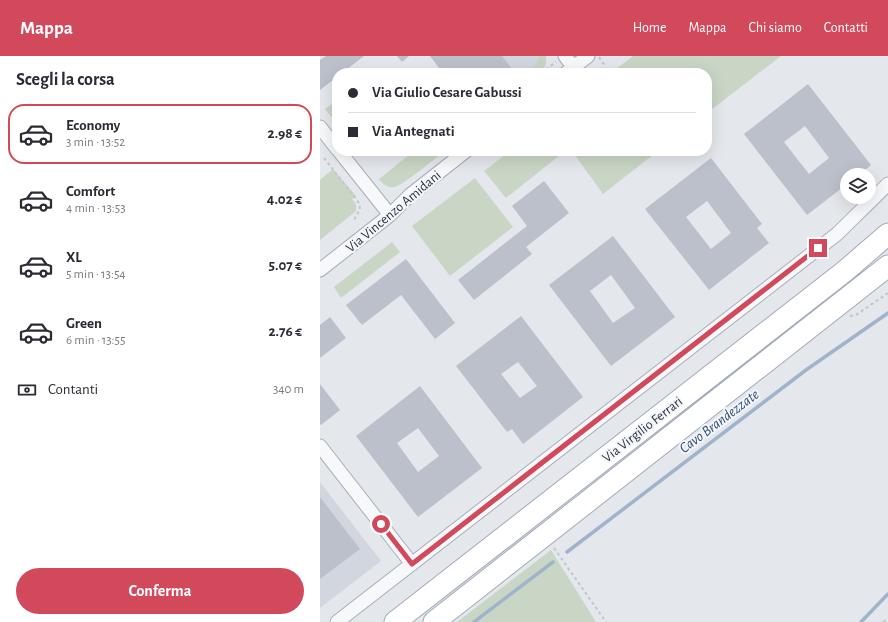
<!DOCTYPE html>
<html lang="it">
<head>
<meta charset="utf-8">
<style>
  body { margin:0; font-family:"Alegreya Sans",sans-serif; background:#f2f2f3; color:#2b2b33; height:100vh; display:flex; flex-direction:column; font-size:15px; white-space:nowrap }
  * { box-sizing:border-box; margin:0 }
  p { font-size:13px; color:#7c7c81 }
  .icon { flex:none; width:22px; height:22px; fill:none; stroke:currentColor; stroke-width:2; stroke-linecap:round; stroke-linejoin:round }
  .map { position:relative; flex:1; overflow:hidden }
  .sheet { display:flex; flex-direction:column; background:#fff; width:320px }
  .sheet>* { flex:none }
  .guide { position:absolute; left:12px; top:12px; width:380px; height:88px; border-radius:16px; box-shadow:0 4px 16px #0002; display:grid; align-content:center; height:88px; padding:0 16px; background:#fff }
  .controls { position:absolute; left:520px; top:112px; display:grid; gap:8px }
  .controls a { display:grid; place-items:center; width:36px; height:36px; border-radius:50%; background:#fff; box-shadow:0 4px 16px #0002; font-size:20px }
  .end { position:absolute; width:18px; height:18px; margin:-9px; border:5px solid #d1495b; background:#fff; box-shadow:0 0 0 2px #fff }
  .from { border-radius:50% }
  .guide b { display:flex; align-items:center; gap:14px; height:38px; font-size:15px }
  .guide b+b { border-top:1px solid #e1e1e2 }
  .guide i { width:10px; height:10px; background:#2b2b33 }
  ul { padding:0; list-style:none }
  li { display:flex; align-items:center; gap:12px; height:60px; margin:0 8px 6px; padding:0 8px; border:2px solid transparent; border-radius:16px }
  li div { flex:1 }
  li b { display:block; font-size:15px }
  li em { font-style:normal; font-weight:700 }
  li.selected { border-color:#d1495b }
  li>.icon { width:36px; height:36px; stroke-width:1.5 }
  h2 { padding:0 16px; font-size:18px; line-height:48px }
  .pay { display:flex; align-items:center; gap:10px; height:44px; padding:0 16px; font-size:15px }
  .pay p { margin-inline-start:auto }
  .primary-button { display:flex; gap:8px; margin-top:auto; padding:8px 16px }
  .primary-button a { flex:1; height:46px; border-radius:24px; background:#d1495b; color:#fff; font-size:16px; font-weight:700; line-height:46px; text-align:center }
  header { display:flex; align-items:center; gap:24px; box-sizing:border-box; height:56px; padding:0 20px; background:#d1495b; color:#fff }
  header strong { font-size:19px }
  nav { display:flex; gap:22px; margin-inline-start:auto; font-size:14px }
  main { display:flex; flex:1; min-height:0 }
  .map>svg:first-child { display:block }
</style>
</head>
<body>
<header>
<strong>Mappa</strong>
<nav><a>Home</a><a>Mappa</a><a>Chi siamo</a><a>Contatti</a></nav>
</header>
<main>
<section class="sheet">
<h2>Scegli la corsa</h2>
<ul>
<li class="selected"><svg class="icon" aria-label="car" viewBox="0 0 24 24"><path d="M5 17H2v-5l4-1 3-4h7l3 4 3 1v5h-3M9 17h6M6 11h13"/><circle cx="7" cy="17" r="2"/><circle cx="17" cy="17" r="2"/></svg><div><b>Economy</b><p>3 min · 13:52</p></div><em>2.98 €</em></li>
<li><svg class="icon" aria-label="car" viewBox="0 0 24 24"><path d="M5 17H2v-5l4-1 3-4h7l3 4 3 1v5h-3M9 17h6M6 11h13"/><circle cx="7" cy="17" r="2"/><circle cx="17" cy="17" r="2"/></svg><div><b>Comfort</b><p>4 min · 13:53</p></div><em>4.02 €</em></li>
<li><svg class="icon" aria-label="car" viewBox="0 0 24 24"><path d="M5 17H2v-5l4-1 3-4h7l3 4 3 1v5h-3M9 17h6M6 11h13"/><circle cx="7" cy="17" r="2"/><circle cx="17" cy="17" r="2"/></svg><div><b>XL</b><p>5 min · 13:54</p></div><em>5.07 €</em></li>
<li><svg class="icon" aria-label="car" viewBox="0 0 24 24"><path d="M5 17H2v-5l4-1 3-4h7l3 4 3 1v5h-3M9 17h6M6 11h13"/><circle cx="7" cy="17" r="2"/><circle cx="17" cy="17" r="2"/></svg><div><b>Green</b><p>6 min · 13:55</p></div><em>2.76 €</em></li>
</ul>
<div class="pay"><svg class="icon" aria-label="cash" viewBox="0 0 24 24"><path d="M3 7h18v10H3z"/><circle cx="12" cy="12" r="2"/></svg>Contanti<p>340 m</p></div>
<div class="primary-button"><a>Conferma</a></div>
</section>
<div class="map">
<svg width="568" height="566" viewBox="0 0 568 566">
  <rect width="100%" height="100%" fill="#e4e7ec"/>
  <path fill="#d2d6de" d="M110 0H219L215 9 208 17H123Z
    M0 426 61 505 0 552Z"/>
  <path fill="#c9d6c5" d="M219 0H226C228 14 219 17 208 17L215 9Z
    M313 0H461L387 57V17H291Z
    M17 44V68L5 53Z
    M94 95H125C115 102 83 130 74 131 67 132 63 128 59 123Z
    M190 95H245L186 142 164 115Z
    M252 95H338L283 138Z
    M13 113 36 140 32 143 36 148V155L0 184V124Z
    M155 122 193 171 130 220 92 170Z
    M72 186 80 196 21 242 14 231Z
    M231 494 276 566H137Z"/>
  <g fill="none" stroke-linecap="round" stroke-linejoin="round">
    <path stroke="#9fb4cc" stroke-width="3.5" d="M247 496 486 314 568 257
      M154 566 233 506
      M541 566 568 538"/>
  </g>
  <path fill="#bbc0ca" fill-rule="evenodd" d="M6 0H44L22 17H17V21L0 34V4Z
    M77 0H89L82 6Z
    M110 0H182L195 17H153L150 13 145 17H123Z
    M488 28 551 109 539 119H527V128L487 159 424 78ZM485 70 509 102 489 118 464 86Z
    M391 102 442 168 437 172 449 187 389 234 325 153ZM387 145 411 177 391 193 366 161Z
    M224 125 249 157 206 191 212 198 154 244 138 224 207 170 192 150Z
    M293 180 355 261 291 310 229 229ZM291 219 315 252 293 267 270 235Z
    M86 203 135 267 115 283 81 239 42 269 26 249Z
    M201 260 263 341 203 388 192 373 187 376 136 310ZM198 306 217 330 200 342 181 318Z
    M10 261 26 282 0 302V269Z
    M0 328 20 354 1 369 0 368Z
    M100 330 162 412 98 461 36 380ZM98 372 119 400 98 416 77 387Z
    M0 441 40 493 0 523Z"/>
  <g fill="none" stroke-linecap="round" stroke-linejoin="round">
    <g stroke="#a9aeb7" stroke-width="15">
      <path id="minor" d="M245 0 253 11
        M246 17 268 0
        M0 71 17 93
        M19 95 70 159
        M0 214 70 159 90 139 146 95
        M0 390 92 508
        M17 566 517 178 568 128"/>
    </g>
    <g stroke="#a3abb8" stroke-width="23">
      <path id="primary" d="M75 566 525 215 568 178
        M114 566 568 210"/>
    </g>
    <path stroke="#c2c5cb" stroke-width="2" stroke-dasharray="3 3" stroke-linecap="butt" d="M279 1 285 10
      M221 17 236 6
      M4 102 39 147 40 153 34 164
      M530 260 536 259 568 237
      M234 492 286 566
      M563 566 568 563"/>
    <use href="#minor" stroke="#f7f8fa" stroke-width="13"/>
    <use href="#primary" stroke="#fff" stroke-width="21"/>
  </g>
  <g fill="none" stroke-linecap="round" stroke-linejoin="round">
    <path stroke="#d1495b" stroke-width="5" d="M61 468 92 508 498 192"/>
  </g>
  <g text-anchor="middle" stroke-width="4" stroke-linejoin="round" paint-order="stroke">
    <g font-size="14" fill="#2b3445" stroke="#f4f6f9">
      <text transform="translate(73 155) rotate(-40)" y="5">Via Vincenzo Amidani</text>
      <text transform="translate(322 373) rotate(-38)" y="5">Via Virgilio Ferrari</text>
    </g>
    <g font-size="15" font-style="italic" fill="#34527a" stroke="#f4f6f9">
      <text transform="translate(399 365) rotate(-37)" y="5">Cavo Brandezzate</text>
    </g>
  </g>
</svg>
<div class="controls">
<a><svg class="icon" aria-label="layers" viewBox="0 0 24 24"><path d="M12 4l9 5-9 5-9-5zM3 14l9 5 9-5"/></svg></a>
</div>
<i class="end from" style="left:61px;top:468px"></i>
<i class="end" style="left:498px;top:192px"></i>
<div class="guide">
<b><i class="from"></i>Via Giulio Cesare Gabussi</b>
<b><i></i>Via Antegnati</b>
</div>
</div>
</main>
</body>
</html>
